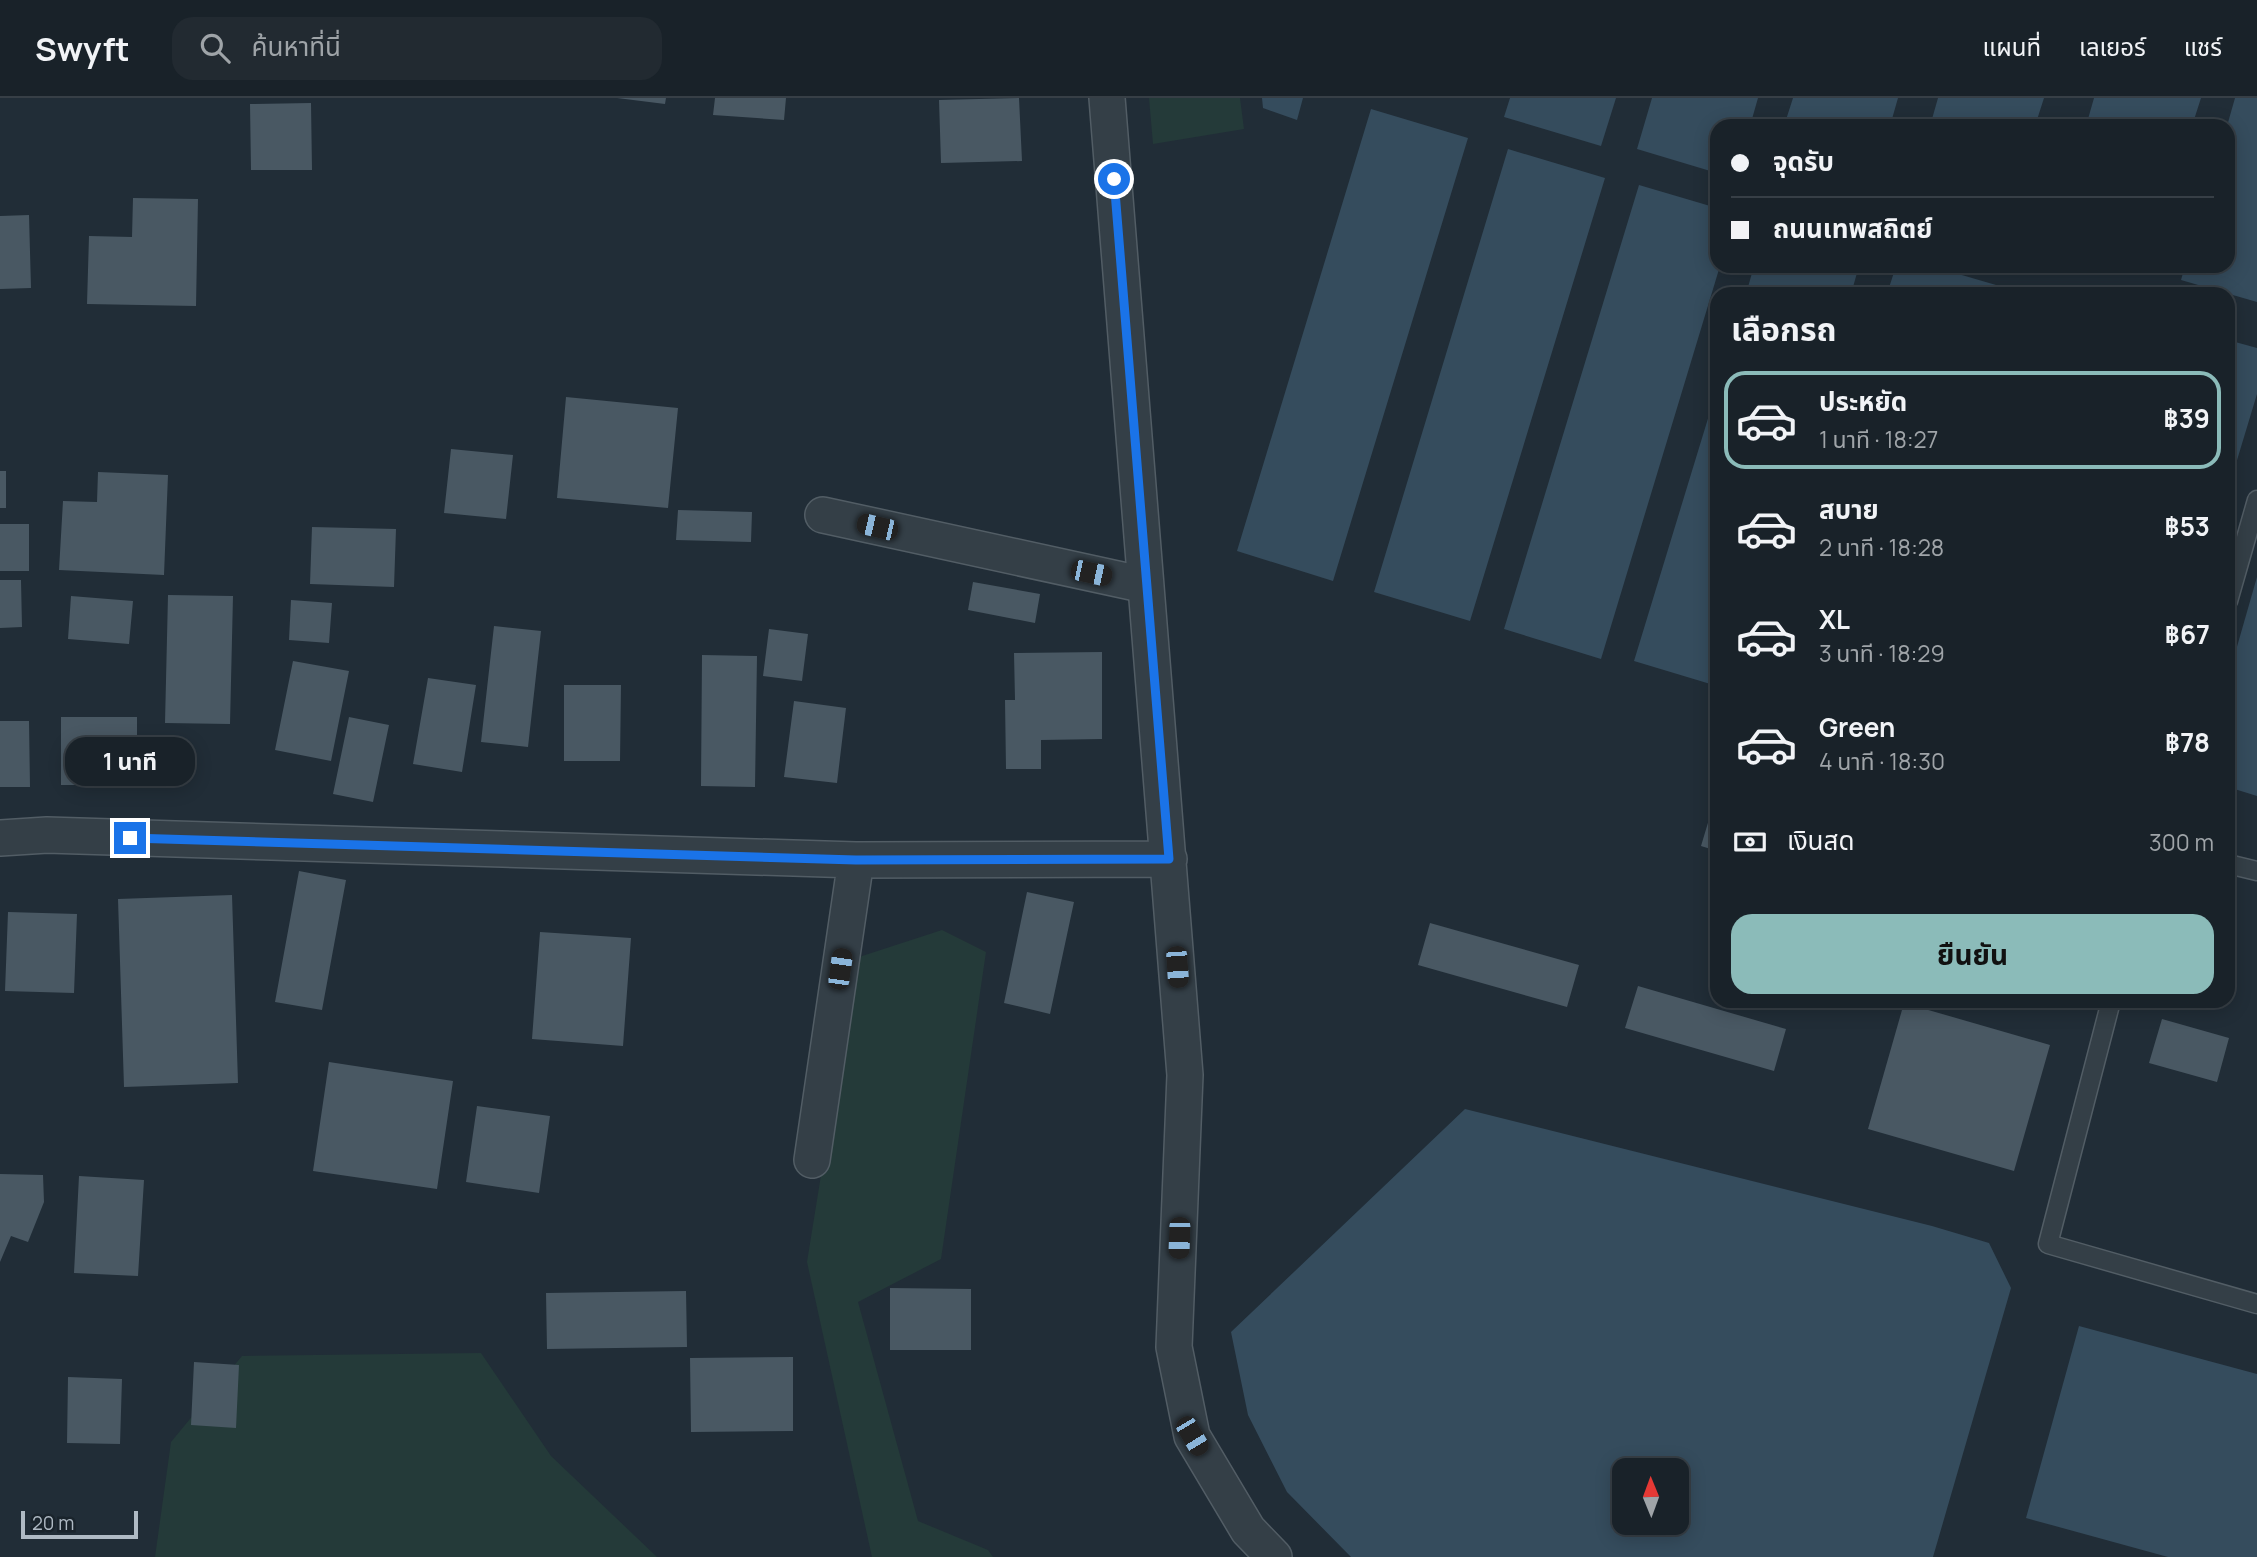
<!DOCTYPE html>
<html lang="th">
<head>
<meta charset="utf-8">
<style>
  body { margin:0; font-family:Manrope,"Noto Sans Thai",sans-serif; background:#222a31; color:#f1f3f6; height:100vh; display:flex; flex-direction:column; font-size:26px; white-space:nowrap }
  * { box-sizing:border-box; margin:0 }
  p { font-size:23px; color:#9fa4a8 }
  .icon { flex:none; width:38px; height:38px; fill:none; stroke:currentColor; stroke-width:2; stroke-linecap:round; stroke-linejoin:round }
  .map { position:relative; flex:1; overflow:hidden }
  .sheet { position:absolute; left:1710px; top:189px; width:525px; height:721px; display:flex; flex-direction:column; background:#192229; border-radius:21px; box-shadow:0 4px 18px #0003,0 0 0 2px #373f46 }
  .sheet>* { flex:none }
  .top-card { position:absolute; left:1710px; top:21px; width:525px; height:154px; border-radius:21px; box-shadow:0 4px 18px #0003,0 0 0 2px #373f46; display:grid; align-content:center; height:154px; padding:0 21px; background:#192229 }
  .needle { width:46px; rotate:359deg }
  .buttons { position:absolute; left:1612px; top:1360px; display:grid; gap:14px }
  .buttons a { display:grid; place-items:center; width:77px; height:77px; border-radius:14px; background:#192229; box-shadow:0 4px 18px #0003,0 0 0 2px #373f46; font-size:35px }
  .scale { position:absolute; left:21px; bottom:18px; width:117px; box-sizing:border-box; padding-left:7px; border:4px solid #afbac4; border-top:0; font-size:19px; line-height:24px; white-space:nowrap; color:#afbac4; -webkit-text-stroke:5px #1a242c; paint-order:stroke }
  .end { position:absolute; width:32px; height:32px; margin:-16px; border:9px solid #1a73e8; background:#fff; box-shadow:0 0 0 4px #fff }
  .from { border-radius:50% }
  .bubble { position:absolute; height:49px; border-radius:21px; background:#192229; box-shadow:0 4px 18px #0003,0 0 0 2px #373f46; font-size:23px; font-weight:700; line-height:49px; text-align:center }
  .car { position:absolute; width:21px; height:42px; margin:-21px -10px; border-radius:9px; box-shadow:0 0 5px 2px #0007; background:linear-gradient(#222 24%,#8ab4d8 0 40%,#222 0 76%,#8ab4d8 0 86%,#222 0) }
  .top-card b { display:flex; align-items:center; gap:24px; height:66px; font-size:26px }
  .top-card b+b { border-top:2px solid #373f46 }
  .top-card i { width:18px; height:18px; background:#f1f3f6 }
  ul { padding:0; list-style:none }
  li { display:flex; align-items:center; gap:21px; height:98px; margin:0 14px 10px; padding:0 7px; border:4px solid transparent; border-radius:21px }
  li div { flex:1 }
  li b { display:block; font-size:26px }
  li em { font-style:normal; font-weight:700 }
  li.active { border-color:#8bbbb9 }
  li>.icon { width:63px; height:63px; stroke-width:1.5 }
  h2 { padding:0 21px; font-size:32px; line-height:84px }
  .pay { display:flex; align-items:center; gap:18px; height:77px; padding:0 21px; font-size:26px }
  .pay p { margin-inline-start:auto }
  .cta { display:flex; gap:14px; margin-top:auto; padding:14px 21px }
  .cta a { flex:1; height:80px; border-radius:21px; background:#8bbbb9; color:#111; font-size:28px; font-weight:700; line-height:80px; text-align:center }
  header { display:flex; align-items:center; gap:42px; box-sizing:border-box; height:98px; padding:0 35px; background:#192229; border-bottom:2px solid #373f46 }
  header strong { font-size:33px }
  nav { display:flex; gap:38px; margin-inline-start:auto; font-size:24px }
  .search { width:490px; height:63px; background:#222a31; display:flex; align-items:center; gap:18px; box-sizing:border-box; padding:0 24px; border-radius:21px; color:#9fa4a8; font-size:26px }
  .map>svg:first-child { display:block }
</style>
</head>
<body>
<header>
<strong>Swyft</strong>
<div class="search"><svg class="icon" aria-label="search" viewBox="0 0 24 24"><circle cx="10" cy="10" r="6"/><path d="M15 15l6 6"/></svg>ค้นหาที่นี่</div>
<nav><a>แผนที่</a><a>เลเยอร์</a><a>แชร์</a></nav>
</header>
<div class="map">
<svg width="2257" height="1459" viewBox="0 0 2257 1459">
  <rect width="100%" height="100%" fill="#212d37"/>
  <path fill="#243a39" d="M1149 0H1240L1244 31 1153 46Z
    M942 832 986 854 941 1161 858 1204 918 1423 988 1452 993 1459H872L807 1164 856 860Z
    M481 1255 551 1358 657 1459H155L171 1344 242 1258Z"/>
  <path fill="#354c5d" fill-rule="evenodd" d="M1262 0H1303L1297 22 1263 10Z
    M1510 0H1616L1601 48 1504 19Z
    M1652 0H1758L1750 28H1717V75L1637 51Z
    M1793 0H1898L1890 28H1784Z
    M1938 0H2044L2035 28H1930Z
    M2094 0H2201L2192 28H2086Z
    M2235 0H2257V204L2181 182 2185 168H2228L2227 28Z
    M1371 11 1468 40 1333 483 1237 453Z
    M1508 51 1605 80 1470 523 1374 494Z
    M1639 87 1717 110V168H1720L1601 561 1504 531Z
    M1754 168H1859L1851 196H1746Z
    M1896 168H1931L1996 187 1993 196H1887Z
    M2228 242 2257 250V296L2228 392Z
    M1717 291V588L1634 563Z
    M2257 479V698L2228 689V580Z
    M1465 1011 1932 1128 1989 1145 2011 1190 1933 1459H1351L1287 1394 1248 1317 1231 1234ZM1624 1372H1676V1424H1624Z
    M2079 1228 2257 1276V1459H2168L2026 1420Z"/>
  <path fill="#495863" d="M617 0H666L665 6Z
    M715 0H786L784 22 713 17Z
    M1019 0 1022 63 941 65 939 2Z
    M311 5 312 72H251L250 6Z
    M133 100 198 101 196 208 87 206 89 138 132 139Z
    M29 117 31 190 0 191V118Z
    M566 299 678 310 668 410 557 400Z
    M451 351 513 357 506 421 444 415Z
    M0 373H6V410H0Z
    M98 374 168 377 164 477 59 472 63 403 97 404Z
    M678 412 752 414 751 444 676 442Z
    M0 426H29V473H0Z
    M312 429 396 431 394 489 310 486Z
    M0 482H21L22 529 0 530Z
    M973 484 1040 496 1035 525 968 512Z
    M168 497 233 498 230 626 165 625Z
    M71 498 133 503 129 546 68 541Z
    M291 502 332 505 329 545 289 542Z
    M494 528 541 533 528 649 481 644Z
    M769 531 808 536 802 583 763 578Z
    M1102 554V641L1041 642V671H1006L1005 602H1015L1014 555Z
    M702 557 757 558 755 689 701 688Z
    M293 563 349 573 331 663 275 652Z
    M428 580 476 587 462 674 413 666Z
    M564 587H621L620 663H564Z
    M794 603 846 610 837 685 784 679Z
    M61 619H137V687H61Z
    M349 619 389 627 373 704 333 696Z
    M0 623H29L30 689H0Z
    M1716 698H1717V753L1701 748Z
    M299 773 346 782 322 912 275 904Z
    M1027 794 1074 804 1050 916 1004 905Z
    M232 797 238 985 124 989 118 801Z
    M8 814 77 816 74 895 5 893Z
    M1430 825 1579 867 1567 909 1418 867Z
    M540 834 631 840 623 948 532 941Z
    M1638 888 1786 931 1774 973 1625 930Z
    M1904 905 2050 947 2014 1073 1868 1031Z
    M2162 921 2229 940 2217 984 2149 965Z
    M329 964 453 983 437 1091 313 1073Z
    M477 1008 550 1018 539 1095 466 1084Z
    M0 1076 43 1077 44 1104 28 1144 11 1138 0 1164Z
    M79 1078 144 1082 138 1178 74 1175Z
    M890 1190 971 1191V1252H890Z
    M686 1193 687 1249 547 1251 546 1195Z
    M793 1259V1333L691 1334 690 1260Z
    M194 1264 239 1267 236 1330 191 1327Z
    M68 1279 122 1281 120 1346 67 1345Z"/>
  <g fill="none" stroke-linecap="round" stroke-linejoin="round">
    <g stroke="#525d65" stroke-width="21">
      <path id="service" d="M2228 503 2257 402
        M2228 766 2257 773
        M2111 903 2048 1146 2257 1206"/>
    </g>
    <g stroke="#525d65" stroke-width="38">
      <path id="minor" d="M1107 0 1185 977 1174 1249 1192 1338 1248 1432 1274 1459
        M823 417 1145 487
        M0 740 47 737 856 762 1169 761
        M812 1062 856 762"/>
    </g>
    <use href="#service" stroke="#343f47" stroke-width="18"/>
    <use href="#minor" stroke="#343f47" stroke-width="35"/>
  </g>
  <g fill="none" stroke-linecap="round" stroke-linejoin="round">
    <path stroke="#1a73e8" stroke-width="9" d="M130 740 856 762 1169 761 1114 81"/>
  </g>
</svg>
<div class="buttons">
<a><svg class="needle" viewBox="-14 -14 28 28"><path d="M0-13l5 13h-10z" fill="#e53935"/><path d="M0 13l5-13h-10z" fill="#9fa4a8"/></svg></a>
</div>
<div class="scale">20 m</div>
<i class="end from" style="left:1114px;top:81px"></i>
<i class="end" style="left:130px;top:740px"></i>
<div class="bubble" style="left:65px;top:639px;width:130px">1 นาที</div>
<i class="car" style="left:877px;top:429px;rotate:283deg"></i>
<i class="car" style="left:1091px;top:475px;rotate:102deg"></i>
<i class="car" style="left:1177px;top:869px;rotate:176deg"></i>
<i class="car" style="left:840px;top:871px;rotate:8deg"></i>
<i class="car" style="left:1179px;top:1140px;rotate:182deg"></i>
<i class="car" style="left:1192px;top:1338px;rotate:149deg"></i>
<div class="top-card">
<b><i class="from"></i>จุดรับ</b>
<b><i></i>ถนนเทพสถิตย์</b>
</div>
<section class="sheet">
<h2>เลือกรถ</h2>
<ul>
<li class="active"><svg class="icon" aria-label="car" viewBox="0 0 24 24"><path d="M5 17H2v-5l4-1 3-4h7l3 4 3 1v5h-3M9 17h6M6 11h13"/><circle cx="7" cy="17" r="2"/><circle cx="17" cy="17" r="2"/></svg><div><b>ประหยัด</b><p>1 นาที · 18:27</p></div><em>฿39</em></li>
<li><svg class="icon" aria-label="car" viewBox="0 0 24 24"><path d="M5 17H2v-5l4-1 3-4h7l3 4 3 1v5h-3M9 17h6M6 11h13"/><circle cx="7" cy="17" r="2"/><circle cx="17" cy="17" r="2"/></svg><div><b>สบาย</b><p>2 นาที · 18:28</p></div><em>฿53</em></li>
<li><svg class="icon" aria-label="car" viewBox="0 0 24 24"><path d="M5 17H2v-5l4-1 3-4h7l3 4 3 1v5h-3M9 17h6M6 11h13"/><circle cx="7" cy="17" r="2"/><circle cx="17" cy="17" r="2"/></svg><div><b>XL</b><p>3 นาที · 18:29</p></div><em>฿67</em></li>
<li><svg class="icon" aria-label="car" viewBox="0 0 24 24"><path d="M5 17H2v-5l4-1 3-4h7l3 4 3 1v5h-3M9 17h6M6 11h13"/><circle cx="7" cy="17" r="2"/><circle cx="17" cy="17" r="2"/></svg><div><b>Green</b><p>4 นาที · 18:30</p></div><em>฿78</em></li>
</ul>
<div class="pay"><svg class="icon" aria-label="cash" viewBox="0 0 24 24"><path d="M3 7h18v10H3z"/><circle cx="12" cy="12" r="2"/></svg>เงินสด<p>300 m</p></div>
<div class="cta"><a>ยืนยัน</a></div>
</section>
</div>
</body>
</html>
